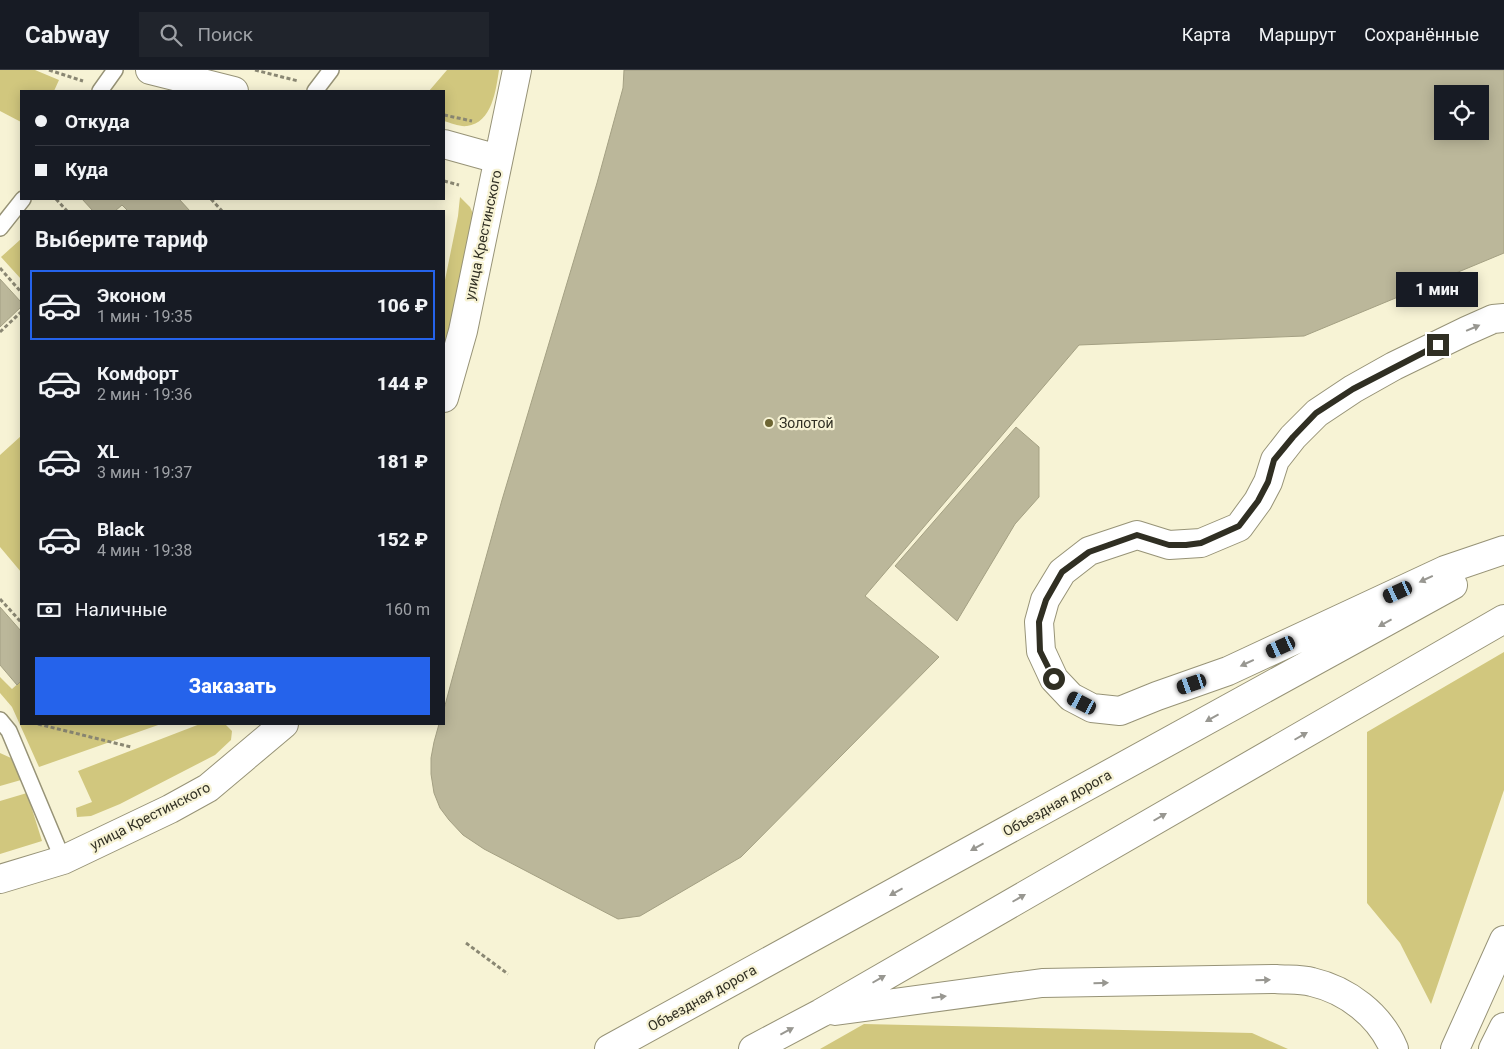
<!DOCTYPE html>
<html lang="ru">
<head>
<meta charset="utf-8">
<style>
  body { margin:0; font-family:Roboto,sans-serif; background:#20242c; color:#f1f3f6; height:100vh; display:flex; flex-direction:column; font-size:19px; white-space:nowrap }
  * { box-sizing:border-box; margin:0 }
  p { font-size:16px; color:#9ea1a6 }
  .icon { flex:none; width:28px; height:28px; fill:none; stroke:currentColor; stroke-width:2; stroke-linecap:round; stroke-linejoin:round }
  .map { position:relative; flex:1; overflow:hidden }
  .sheet { position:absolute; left:20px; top:140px; width:425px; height:515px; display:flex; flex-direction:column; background:#171b24; border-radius:0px; box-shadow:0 2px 12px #0003 }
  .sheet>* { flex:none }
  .guide { position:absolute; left:20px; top:20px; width:425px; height:110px; border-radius:0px; box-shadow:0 2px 12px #0003; display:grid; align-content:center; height:110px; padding:0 15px; background:#171b24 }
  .fabs { position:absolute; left:1434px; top:15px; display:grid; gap:10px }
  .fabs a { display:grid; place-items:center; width:55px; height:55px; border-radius:0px; background:#171b24; box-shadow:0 2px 12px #0003; font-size:25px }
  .end { position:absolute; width:22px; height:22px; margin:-11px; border:6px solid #302f23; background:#fff; box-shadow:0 0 0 2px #fff }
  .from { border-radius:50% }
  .bubble { position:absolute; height:35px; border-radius:0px; background:#171b24; box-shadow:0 2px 12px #0003; font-size:16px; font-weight:800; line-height:35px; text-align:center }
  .car { position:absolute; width:15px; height:30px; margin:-15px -8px; border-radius:6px; box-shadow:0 0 4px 1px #0007; background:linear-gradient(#222 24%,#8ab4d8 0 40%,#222 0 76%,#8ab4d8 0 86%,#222 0) }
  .guide b { display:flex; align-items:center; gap:18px; height:48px; font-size:19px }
  .guide b+b { border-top:1px solid #363941 }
  .guide i { width:12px; height:12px; background:#f1f3f6 }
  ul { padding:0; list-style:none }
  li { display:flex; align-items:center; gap:15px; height:70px; margin:0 10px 8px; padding:0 5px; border:2px solid transparent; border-radius:0px }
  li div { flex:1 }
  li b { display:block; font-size:19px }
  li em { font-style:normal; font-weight:800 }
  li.active { border-color:#2563eb }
  li>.icon { width:45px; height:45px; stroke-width:1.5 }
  h2 { padding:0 15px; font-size:22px; line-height:60px }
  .pay { display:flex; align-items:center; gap:12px; height:55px; padding:0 15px; font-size:19px }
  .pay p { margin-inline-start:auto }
  .button { display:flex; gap:10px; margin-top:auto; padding:10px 15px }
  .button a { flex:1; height:58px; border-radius:0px; background:#2563eb; color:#fff; font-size:20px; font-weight:800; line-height:58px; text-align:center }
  header { display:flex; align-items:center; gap:30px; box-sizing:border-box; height:70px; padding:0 25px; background:#171b24; border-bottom:1px solid #363941 }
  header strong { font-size:24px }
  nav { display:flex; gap:28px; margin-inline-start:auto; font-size:18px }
  .search { width:350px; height:45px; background:#20242c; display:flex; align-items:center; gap:12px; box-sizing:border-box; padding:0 18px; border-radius:0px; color:#9ea1a6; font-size:19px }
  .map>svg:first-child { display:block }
</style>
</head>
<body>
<header>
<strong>Cabway</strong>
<div class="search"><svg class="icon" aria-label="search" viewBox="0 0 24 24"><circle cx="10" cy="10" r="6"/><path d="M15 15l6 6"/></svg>Поиск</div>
<nav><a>Карта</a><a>Маршрут</a><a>Сохранённые</a></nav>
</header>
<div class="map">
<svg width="1504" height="979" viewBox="0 0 1504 979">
  <rect width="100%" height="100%" fill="#f7f3d5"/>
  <path fill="#d1c77e" d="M0 0H35L59 10 54 21H21V52L0 41Z
    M447 0H499C496 20 492 53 467 56 460 57 451 53 444 51V21H429Z
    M460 127 470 137 475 148 444 281V215L458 146Z
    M21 169V209L1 187Z
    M21 366V502L0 477V385Z
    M1504 582V720L1431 934 1400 873 1367 833V662Z
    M0 607 12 619 21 611V654H161L39 697 12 637 0 623Z
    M200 654H225L232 661 231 670 215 685 120 734 91 746 77 747 76 738 92 732 78 701Z
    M0 683 11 688 21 710 0 716Z
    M27 723 42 771 0 784V731Z
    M864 954 1252 963 1288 979H820Z"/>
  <path fill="#bbb79a" stroke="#a4a083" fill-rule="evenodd" d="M624 0H1504V183L1304 266 1079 275 865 526 939 587 741 787 640 846 618 849 484 779 463 765 449 750 440 738 434 723 431 704V688L434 672 439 654H444V639L454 602 502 430 597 113 623 18ZM1442 24H1480V61H1442Z
    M82 129H179L190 141H128L122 135 115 141H93Z
    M0 209 21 232V237L0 257Z
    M1016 357 1039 377V427L1015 454 957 551 895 496Z
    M0 537 21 561V611L17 615 0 595Z"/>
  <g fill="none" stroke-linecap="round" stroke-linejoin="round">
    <g stroke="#979377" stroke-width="18">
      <path id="service" d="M100 21 115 0
        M315 21 331 0
        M0 158 23 129
        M0 650 9 661 63 790"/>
    </g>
    <g stroke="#979377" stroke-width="30">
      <path id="tertiary" d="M150 0 234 21
        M444 74 498 89
        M444 328 463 261 517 0
        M0 809 63 790 170 739 208 718 284 654"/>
    </g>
    <g stroke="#979377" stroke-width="30">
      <path id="secondary" d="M1455 979 1504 870"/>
    </g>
    <g stroke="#979377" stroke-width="30">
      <path id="primary" d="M1504 248 1493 249 1466 261 1394 296 1353 319 1317 343 1293 367 1275 390 1268 412 1258 431 1239 457 1201 473 1169 475 1137 465 1089 481 1062 502 1045 530 1039 552 1041 581 1054 609 1071 627 1092 638 1120 641 1157 626 1228 601 1445 500 1504 480
        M835 941 1042 913 1276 909C1288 910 1301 909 1312 912 1347 920 1380 945 1394 979
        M609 979 1453 515
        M753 979 821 943 1504 549
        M1493 979 1504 957"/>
    </g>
    <path stroke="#8a8773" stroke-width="3" stroke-dasharray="4 2.5" stroke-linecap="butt" d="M49 0 83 11
      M255 0 298 11
      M444 45 472 51
      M444 111 459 115
      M56 129 67 141
      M211 129 222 141
      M0 198 21 222
      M0 262 21 242
      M0 529 21 552
      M38 654 131 677
      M466 873 508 904"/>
    <use href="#service" stroke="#fff" stroke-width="15"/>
    <use href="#tertiary" stroke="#fff" stroke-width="28"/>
    <use href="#secondary" stroke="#fff" stroke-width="28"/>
    <use href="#primary" stroke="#fff" stroke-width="28"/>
  </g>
  <defs><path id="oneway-solid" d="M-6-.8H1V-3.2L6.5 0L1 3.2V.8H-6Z" transform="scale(1.25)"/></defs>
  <g fill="#989791">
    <use href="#oneway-solid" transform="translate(1473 258) rotate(-23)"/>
    <use href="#oneway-solid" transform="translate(1426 509) rotate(155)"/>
    <use href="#oneway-solid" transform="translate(1385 553) rotate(151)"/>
    <use href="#oneway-solid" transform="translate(1247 593) rotate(155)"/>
    <use href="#oneway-solid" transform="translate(1212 648) rotate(151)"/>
    <use href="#oneway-solid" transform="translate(1301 666) rotate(-30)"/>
    <use href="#oneway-solid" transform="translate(1160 747) rotate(-30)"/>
    <use href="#oneway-solid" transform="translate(977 777) rotate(151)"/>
    <use href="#oneway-solid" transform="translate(896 822) rotate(151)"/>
    <use href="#oneway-solid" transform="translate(1019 828) rotate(-30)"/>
    <use href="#oneway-solid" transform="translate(879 909) rotate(-30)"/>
    <use href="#oneway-solid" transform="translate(1263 910) rotate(-2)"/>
    <use href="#oneway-solid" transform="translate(1101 913) rotate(-1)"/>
    <use href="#oneway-solid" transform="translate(939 927) rotate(-7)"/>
    <use href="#oneway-solid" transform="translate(787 961) rotate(-28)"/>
  </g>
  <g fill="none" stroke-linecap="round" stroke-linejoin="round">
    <path stroke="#302f23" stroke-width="6" d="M1054 609 1040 581 1039 552 1046 530 1062 502 1089 482 1137 465 1169 475H1186L1201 473 1239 456 1258 431 1268 412 1274 390 1293 367 1316 343 1353 319 1438 275"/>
  </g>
  <circle fill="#6d6532" stroke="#f7f3d5" stroke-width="2" cx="769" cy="353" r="5"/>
  <g text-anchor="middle" stroke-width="4.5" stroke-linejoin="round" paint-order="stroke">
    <g font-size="14" fill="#302f23" stroke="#f7f3d5">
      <text transform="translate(483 165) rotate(-78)" y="5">улица Крестинского</text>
      <text transform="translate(1057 733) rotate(-29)" y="5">Объездная дорога</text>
      <text transform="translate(150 746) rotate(-27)" y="5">улица Крестинского</text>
      <text transform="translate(702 928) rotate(-29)" y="5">Объездная дорога</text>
    </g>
    <g font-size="14" fill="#302f23" stroke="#f7f3d5" text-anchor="start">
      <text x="779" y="358">Золотой</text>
    </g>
  </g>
</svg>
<div class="fabs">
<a><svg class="icon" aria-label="locate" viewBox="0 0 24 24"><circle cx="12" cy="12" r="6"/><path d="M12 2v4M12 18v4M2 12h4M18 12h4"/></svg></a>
</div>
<i class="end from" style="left:1054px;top:609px"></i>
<i class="end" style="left:1438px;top:275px"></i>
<div class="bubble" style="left:1396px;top:202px;width:82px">1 мин</div>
<i class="car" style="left:1398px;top:522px;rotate:245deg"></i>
<i class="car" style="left:1281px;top:577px;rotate:245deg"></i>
<i class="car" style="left:1192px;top:614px;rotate:251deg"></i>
<i class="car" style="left:1082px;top:633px;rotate:297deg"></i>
<div class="guide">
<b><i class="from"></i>Откуда</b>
<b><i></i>Куда</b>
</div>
<section class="sheet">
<h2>Выберите тариф</h2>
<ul>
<li class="active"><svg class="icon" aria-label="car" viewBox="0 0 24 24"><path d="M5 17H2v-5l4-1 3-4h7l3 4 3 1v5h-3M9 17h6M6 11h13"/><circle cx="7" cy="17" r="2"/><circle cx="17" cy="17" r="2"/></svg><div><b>Эконом</b><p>1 мин · 19:35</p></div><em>106 ₽</em></li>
<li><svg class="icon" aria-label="car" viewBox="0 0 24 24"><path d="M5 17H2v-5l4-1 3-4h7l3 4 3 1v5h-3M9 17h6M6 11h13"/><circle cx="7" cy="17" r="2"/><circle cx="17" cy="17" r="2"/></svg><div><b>Комфорт</b><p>2 мин · 19:36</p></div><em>144 ₽</em></li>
<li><svg class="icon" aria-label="car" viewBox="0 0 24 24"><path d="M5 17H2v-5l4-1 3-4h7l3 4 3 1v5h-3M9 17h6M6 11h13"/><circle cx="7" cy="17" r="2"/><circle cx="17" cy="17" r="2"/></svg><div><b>XL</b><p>3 мин · 19:37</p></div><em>181 ₽</em></li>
<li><svg class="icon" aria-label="car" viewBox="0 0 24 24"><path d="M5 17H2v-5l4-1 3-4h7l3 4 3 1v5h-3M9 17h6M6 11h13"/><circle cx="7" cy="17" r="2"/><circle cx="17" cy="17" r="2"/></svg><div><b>Black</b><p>4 мин · 19:38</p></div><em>152 ₽</em></li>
</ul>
<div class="pay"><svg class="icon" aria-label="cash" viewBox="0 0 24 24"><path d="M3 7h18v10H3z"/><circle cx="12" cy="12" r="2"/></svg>Наличные<p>160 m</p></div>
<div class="button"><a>Заказать</a></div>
</section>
</div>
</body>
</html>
